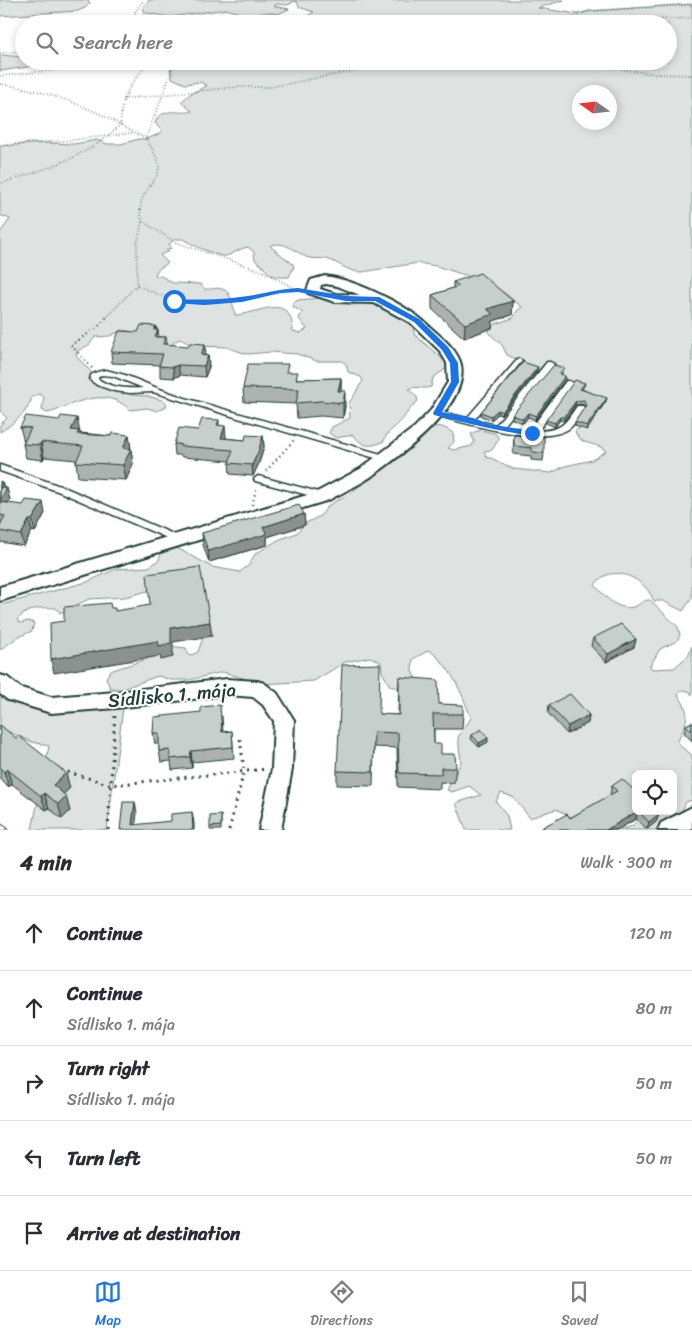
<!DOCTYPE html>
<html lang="en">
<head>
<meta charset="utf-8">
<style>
  :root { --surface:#fff; --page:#f2f2f3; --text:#2b2b33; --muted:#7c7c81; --line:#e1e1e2; --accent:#1a73e8 }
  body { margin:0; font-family:Sriracha,sans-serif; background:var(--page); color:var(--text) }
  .controls { position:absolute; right:15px; bottom:15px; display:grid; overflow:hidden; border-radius:8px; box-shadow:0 2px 8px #0003 }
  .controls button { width:45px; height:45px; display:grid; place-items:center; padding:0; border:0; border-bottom:1px solid var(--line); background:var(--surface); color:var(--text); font:25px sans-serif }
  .compass { position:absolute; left:572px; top:85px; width:45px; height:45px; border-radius:50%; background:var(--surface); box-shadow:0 2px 8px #0003; rotate:284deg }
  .stop { position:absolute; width:15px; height:15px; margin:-11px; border:4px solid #1a73e8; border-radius:50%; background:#fff }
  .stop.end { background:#1a73e8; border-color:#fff; box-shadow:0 1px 5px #0008 }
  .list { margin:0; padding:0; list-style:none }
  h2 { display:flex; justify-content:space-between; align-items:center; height:65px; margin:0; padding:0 20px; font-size:21px }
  h2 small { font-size:16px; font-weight:400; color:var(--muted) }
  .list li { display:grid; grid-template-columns:32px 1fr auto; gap:15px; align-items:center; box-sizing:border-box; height:75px; padding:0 20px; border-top:1px solid var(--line) }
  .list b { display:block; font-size:19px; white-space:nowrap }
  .list p { margin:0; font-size:16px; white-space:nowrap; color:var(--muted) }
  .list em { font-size:16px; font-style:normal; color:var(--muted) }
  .icon { flex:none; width:28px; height:28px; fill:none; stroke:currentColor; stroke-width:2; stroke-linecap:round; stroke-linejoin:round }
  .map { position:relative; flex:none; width:692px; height:830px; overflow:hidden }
  .search { position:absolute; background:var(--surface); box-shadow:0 2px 8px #0003; left:15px; right:15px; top:15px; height:55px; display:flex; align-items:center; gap:12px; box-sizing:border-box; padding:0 18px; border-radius:28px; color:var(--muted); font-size:19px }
  .sheet { height:440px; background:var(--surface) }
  nav { display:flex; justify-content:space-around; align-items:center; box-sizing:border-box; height:70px; border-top:1px solid var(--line); background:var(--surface); font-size:14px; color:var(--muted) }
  nav a { display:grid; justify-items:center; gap:2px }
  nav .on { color:var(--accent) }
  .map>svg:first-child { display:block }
  .green { fill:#dee3e2; stroke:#7e908b; fill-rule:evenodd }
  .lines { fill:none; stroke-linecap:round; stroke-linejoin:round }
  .service-casing { stroke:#1f3d34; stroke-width:3 }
  .minor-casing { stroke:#1f3d34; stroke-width:4 }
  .path-far2 { stroke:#1f3d34; stroke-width:2; stroke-dasharray:0.5 2.5; stroke-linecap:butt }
  .path-far1 { stroke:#1f3d34; stroke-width:2.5; stroke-dasharray:1 4; stroke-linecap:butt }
  .path { stroke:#1f3d34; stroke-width:3; stroke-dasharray:2 5; stroke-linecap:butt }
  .service { fill:#fff; fill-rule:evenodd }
  .minor { fill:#fff; fill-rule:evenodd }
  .wall { fill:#abb2af; stroke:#1f3d34 }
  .shaded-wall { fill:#8b918f; stroke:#1f3d34 }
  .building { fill:#c7cfcc; stroke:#1f3d34 }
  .route { fill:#1a73e8 }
  .labels { text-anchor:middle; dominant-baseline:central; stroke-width:4; stroke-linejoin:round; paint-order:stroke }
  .near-street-label { font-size:19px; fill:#1f3d34; stroke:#fff }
</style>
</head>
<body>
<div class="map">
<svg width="692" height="830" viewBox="0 0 692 830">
  <rect width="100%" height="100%" fill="#fff"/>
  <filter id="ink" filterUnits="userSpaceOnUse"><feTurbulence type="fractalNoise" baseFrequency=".02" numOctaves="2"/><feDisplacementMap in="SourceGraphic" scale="10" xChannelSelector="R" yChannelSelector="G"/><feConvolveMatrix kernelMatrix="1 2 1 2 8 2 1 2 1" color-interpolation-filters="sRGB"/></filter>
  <g filter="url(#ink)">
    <path class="green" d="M0 0H88L90 3 85 8 78 11 0 16Z
      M149 0H564L538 8 577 14 591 11 692 4V598L683 611 663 601H654C652 597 649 591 646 588 632 573 607 566 595 585 604 596 619 613 636 606 642 603 643 600 650 600L678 627 680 635 677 641 660 649 650 666 652 669 674 668 688 656 692 646V695L689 691 682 690 678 695C692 714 687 720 678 741L679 745 692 755V800L686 802 680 815 668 830H620L632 826 644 814 642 811H673V774H636V802L628 798 597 802 577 820 556 809 530 818 513 797 501 793 496 801 507 816 510 830H466L456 803 481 795 469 786 452 792 447 790 461 762 458 737 471 718C462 693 451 666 429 650L413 659 412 671 419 685 410 691 390 686 382 672 381 662 370 657 345 662 314 681 262 684 223 672 189 680H171L158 676 122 689 110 688 106 678 110 671 147 659 168 646 186 648 189 656 198 652 210 618 189 582H181L125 597 89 599 60 613 56 608C41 607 27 608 17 620L20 623 28 621 34 623 32 631 18 637 0 650V607L4 604 87 582 116 569 149 567 159 560 161 553 170 549 177 548 212 567 240 572 249 565 255 554 278 540 297 533 304 524 320 516 329 505 352 492 426 430C438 425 442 425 453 433L454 442 448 448 453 450 472 446 474 441 471 434C480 428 486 431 496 434L499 439 492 450 484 451 487 458H491L514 469 551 473 565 466 592 460 606 451C596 441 580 447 575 431L589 422 584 413 566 411 577 390 563 378 560 370 555 364 545 363 536 373H531L528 365 507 355 502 345 489 333V326L513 318 518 310 522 307 503 292 481 286 468 276 436 266 418 263 362 272C349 272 342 265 330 260 323 257 314 260 306 257 294 251 286 241 271 245V247L293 264 294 267 289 277C264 278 272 272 255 260L254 252 248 247C237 249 230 257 223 256 217 256 188 243 183 239H175L169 244 172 248 166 249 169 251 160 255 168 263 157 270 155 276H161L173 283 200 284 205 289C211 290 217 287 222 289 232 291 233 307 235 315 259 314 291 291 293 331L300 333 307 329 299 319 302 312 293 307V303L298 300 320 298 340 300 351 305 372 302 413 323 414 334 446 362 448 367 433 378 431 387C423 390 416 385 409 389L417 397 418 401C408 409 407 415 399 423 393 430 387 431 384 441 370 448 363 447 353 435L336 438 329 433 332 427 350 418 349 403C355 396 357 388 363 381L361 377 348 372 346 364 342 361H317L297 354 271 352 247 354 226 347 194 346 180 339 173 342 175 349H159L168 343 166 340 140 333 122 330 110 336 95 337 89 345 77 351 76 356 93 374 95 385 117 387 131 395 147 396 162 400 167 404 165 408 157 411 148 408 130 410C112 392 91 397 69 405 61 408 55 412 47 413L42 410 44 397 39 394 32 397C28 413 14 423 0 432V425L7 418 0 411V233L10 219 0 215V146L46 143 74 144 97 140 107 144H121L139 139H147L161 133V130L155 123 158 117C172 107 179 115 192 111L181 102 190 94 207 86 200 82 185 84 172 78 170 69 179 64 180 61H668V24H278L301 20 314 12 299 7 298 3 295 1 288 5 276 4 274 6 289 9 278 14 266 12 255 15 243 14 226 9 171 17 145 13 143 7ZM580 92H610V122H580Z
      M0 55 24 57V61H39L34 66 0 71Z
      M125 693 107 830H32L49 746 32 742 0 728V694L16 704 28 707 32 699Z"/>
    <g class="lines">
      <defs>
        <path id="service" d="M519 359 523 361 521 362 474 420 496 425 547 362H550L554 364 553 366 503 427 530 430 566 381H569L573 383 538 431C562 430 564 425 577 406H583L584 408C580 414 576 422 571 427 545 449 464 422 434 415L433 413 437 411 467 418 517 360Z
          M106 370 125 375 157 388 185 398 388 456 389 458 385 461 382 460 238 418 153 392 130 393 114 391 97 385 90 380 91 375 97 372ZM101 375 113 376 143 388C127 389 111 388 98 379V378Z
          M0 465 66 488 180 537 181 539 180 541H174L60 492 0 471Z
          M258 476 326 494 327 496 326 498 323 499 255 481 254 479Z
          M0 824 6 827 7 830H0Z"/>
        <path id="minor" d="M325 276C356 280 408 305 430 327 441 337 458 350 461 365 469 405 402 455 372 476 359 485 343 492 329 500L0 601V587L317 492 360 469 415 427 431 410 448 382 447 363 440 351 411 323 374 303 335 302 308 293 307 290 311 280ZM326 284 337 286 360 295 335 294 320 289 321 285Z
          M0 675 7 677 21 688 51 697 116 692 227 679 257 681 264 683 277 693 294 720 292 769 281 830H259L272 769 274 721 263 705 253 697 227 695 116 708 51 713 8 700 0 694Z
          M692 807V828L689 830H658L661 823Z"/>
      </defs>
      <use href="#service" class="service-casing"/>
      <use href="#minor" class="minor-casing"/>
      <path class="path-far2" d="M561 22 589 11 692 5
        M142 24 134 13 144 0
        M551 24 692 18
        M0 53 24 51
        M164 61 170 64 172 71 146 138C150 146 159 159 159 167 157 188 135 188 142 221L175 242 262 271 298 290
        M559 61 656 74 692 75
        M0 76 138 61
        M0 84C37 89 71 100 104 116 118 123 132 132 146 138
        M123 99 236 87H270L364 69 447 61
        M0 145 63 141 132 133
        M0 184C44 169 88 158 121 124 119 98 133 80 150 61
        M137 285C150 291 162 297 177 300 215 309 258 294 296 290
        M106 318 137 285V245L142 221"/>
      <path class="path-far1" d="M92 368 71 345 98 327 107 317
        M266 471 294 440
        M252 505 257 486"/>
      <path class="path" d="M61 770 111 785 267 769
        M108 830 115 714
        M229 830 244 771 240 738"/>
      <use href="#service" class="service"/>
      <use href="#minor" class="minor"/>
    </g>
    <path class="wall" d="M453 282 513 301 512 315 493 321 492 328 464 338 432 309V295L453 288Z
      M156 326 159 337H166L167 344 206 355V356H208L209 367 205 377 180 375 174 378 160 377V365L112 363 111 352Z
      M537 371 501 415 498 414 491 420 481 416V412Z
      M289 372 298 379 341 378V391L345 406 343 418 321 416 297 418 296 404 244 402 243 388Z
      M563 372 561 375 565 380 535 420 528 417 523 423 512 419V415Z
      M585 383 584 386 582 389 606 401 587 430 575 426V422L585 407 583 404 575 405 564 421 560 420 555 427 546 423V420Z
      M219 420V425L226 437 225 438 245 440 263 436 264 447 259 463 253 476 230 474 229 463 230 461 182 457 181 455H175L174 444 198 430Z
      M20 427 111 436 129 435 133 464 126 480 78 477 76 462V460L44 457 43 460 26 458 23 444 24 442Z
      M514 435 544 453 543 461 531 460V456L513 454Z
      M0 481 2 482 4 488 10 500 8 503 45 513 35 532 32 531 24 546 0 542Z
      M304 514 305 525 267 537V545L209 562 203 545 202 533Z
      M593 638 636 639 634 647 606 662 591 646Z
      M399 677 439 704 463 714 462 729H434V744L441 754 456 768 454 783 440 782V789L398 787 397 748 374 747 373 786 337 785V771L379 714 398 715Z
      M549 705 589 715 588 723 567 734 548 713Z
      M222 716 223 732 232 731 234 758 192 762V768L172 770 171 761 161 762 159 751V744H155L153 733Z
      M692 722V741L684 733 686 725Z
      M0 725 70 788 63 794 70 811 62 819 49 808 46 810 12 784 9 787 0 779Z
      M472 735 488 742 479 747 471 739Z
      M612 786 659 814 656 822 647 829 636 819 617 830H542L543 827 570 818 611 795 610 794Z
      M221 815V830H210V827Z"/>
    <path class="shaded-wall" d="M513 301 512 315 493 321 492 328 464 338 465 324 487 309Z
      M156 326 157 332 158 330 159 341 156 347 154 330Z
      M205 344 206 355 202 366 201 355Z
      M208 356 209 367 205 377 204 366Z
      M178 365 180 375 174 378 173 367Z
      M538 367 537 371 501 415 502 412Z
      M565 376V380L535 420 536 416Z
      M341 378V393L338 405V391Z
      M345 391V406L343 418V403Z
      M607 398 606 401 587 430V426Z
      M576 401 575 405 564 421V417Z
      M498 410V414L491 420V416Z
      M528 413V417L523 423V419Z
      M560 417V420L555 427V423Z
      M77 418 80 433 82 446 71 430Z
      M225 426 226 437 222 449 221 438Z
      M129 435 133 464 126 480 123 465V448Z
      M263 436 264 447 259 463 253 476 252 465Z
      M41 442 44 457 43 460 40 445Z
      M2 482 5 492 7 488 10 500 2 513 0 506V485Z
      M43 502 45 513 35 532 32 520Z
      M304 514 305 525 267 537V545L209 562 208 551 263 527Z
      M29 520 32 531 24 546 21 535Z
      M210 622 212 636 173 642V657L161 660 160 656 54 673 51 659 171 628Z
      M636 639 634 647 606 662 608 654Z
      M589 715 588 723 567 734 568 726Z
      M488 738V742L479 747V743Z
      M191 751 192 762V768L190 757Z
      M7 769 12 784 9 787 4 772Z
      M66 773 70 788 57 800 53 785Z
      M44 793 49 808 46 810 41 796Z
      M66 796 70 811 62 819 58 804Z
      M135 802 137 813 135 830 132 825Z
      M638 811 636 819 617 830H606Z
      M192 812 194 823V830H193Z
      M659 814 656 822 647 829 649 822Z"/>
    <path class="building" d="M480 273 513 301 487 309 493 314 465 324 432 295 459 286 453 282Z
      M141 325 156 326 154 330H158L155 337H166L163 344 188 346 190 343 205 344 201 355 208 356 204 366 178 365 173 367 159 366 163 354 111 352 119 331 138 332Z
      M523 362 538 367 502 412 498 410 491 416 481 412Z
      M248 364H288L286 372H298L296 379 341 378 338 391H345L343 403 321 401 296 403 299 389 243 388Z
      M554 365 564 368 559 374 565 376 536 416 528 413 523 419 512 415Z
      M575 380 585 383 580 389 607 398 587 426 575 422 586 405 584 400 576 401 564 417H560L555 423 546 420Z
      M26 416 59 420 61 416 77 418 71 430 79 431 77 434 111 436 112 433 129 435 123 448 131 449 123 465 76 462 83 446 41 442 40 445 23 444 31 428 20 427Z
      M202 419 219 420 217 425 225 426 221 438 245 440 246 435 263 436 258 452 252 465 229 463 233 450 180 446V444H174L179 428 198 430Z
      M514 435 544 437V453L532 452V448L514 446Z
      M0 487 7 488 0 500Z
      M26 500 43 502 32 520H29L21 535 0 531V525L5 516 0 515V502L23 505Z
      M299 505 304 514 263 527 267 534 208 551 202 533Z
      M200 567 210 622 171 628V643L159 646 158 641 51 659 50 623 64 621V607L110 603 111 608H115V611L150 605 147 574Z
      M621 624 636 639 608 654 593 638Z
      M380 664 379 714 399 715V677L438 680 439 704 463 705V714H433L434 744H441V754H455L456 768H441V774L399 773 398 733 374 732 373 772 337 771 342 665Z
      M570 694 589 715 568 726 549 705Z
      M220 705 222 732 232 731 233 747 191 751 190 757 170 759V750L159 751V733H153L154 717 201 712V707Z
      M692 722V731L686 725Z
      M0 725 16 738 19 736 66 773 53 785 66 796 58 804 44 793 41 796 7 769 4 772 0 768Z
      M481 729 488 738 479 743 472 735Z
      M622 779 636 792V811H638L606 830H545L543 827 567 814 570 818 617 791 612 786Z
      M123 802H135L132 825 171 821V814L192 812 193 830H120Z
      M638 811H656L659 814 649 822Z
      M221 815V826L210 827V816Z"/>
  </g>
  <path class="route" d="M298 288 346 296 379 297 419 319 448 347 458 363 459 382 442 412 473 418 488 424 532 431 536 433 532 436C499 431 467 423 434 415L433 413 451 382 450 363 442 350 414 322 375 301H346L298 292 280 293 242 302 204 305 174 303 171 301 174 299C197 300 218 300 240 297 260 295 278 289 298 288Z"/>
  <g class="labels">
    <g class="near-street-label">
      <text transform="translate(172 695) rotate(-5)">Sídlisko 1. mája</text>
    </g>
  </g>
</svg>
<div class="controls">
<button><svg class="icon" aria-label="locate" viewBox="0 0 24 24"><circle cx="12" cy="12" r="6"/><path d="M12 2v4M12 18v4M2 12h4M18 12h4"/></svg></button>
</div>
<svg class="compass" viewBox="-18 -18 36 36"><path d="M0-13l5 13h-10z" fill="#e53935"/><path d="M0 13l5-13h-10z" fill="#7c7c81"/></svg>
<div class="stop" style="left:174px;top:301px"></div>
<div class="stop end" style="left:532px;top:433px"></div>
<div class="search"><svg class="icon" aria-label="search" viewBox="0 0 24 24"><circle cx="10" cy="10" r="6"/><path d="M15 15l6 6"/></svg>Search here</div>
</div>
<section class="sheet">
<h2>4 min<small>Walk · 300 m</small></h2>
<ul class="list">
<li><svg class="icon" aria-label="ahead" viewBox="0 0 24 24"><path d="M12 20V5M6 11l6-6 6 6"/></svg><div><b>Continue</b></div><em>120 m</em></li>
<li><svg class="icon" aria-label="ahead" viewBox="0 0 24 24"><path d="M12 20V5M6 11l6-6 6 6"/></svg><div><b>Continue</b><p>Sídlisko 1. mája</p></div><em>80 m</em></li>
<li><svg class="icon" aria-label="right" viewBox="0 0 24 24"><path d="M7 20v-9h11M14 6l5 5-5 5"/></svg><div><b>Turn right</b><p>Sídlisko 1. mája</p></div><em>50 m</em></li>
<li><svg class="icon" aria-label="left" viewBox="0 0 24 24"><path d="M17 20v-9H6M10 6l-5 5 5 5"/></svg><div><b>Turn left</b></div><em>50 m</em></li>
<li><svg class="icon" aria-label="arrive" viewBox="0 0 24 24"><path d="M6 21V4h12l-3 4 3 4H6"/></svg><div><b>Arrive at destination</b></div></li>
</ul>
</section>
<nav>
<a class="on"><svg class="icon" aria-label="map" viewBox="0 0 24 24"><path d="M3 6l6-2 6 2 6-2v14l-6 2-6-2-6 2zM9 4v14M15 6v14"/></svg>Map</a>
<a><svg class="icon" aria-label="directions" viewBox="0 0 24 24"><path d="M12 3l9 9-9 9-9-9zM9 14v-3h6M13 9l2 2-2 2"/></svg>Directions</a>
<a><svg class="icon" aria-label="saved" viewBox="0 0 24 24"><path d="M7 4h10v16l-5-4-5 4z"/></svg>Saved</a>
</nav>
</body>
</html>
